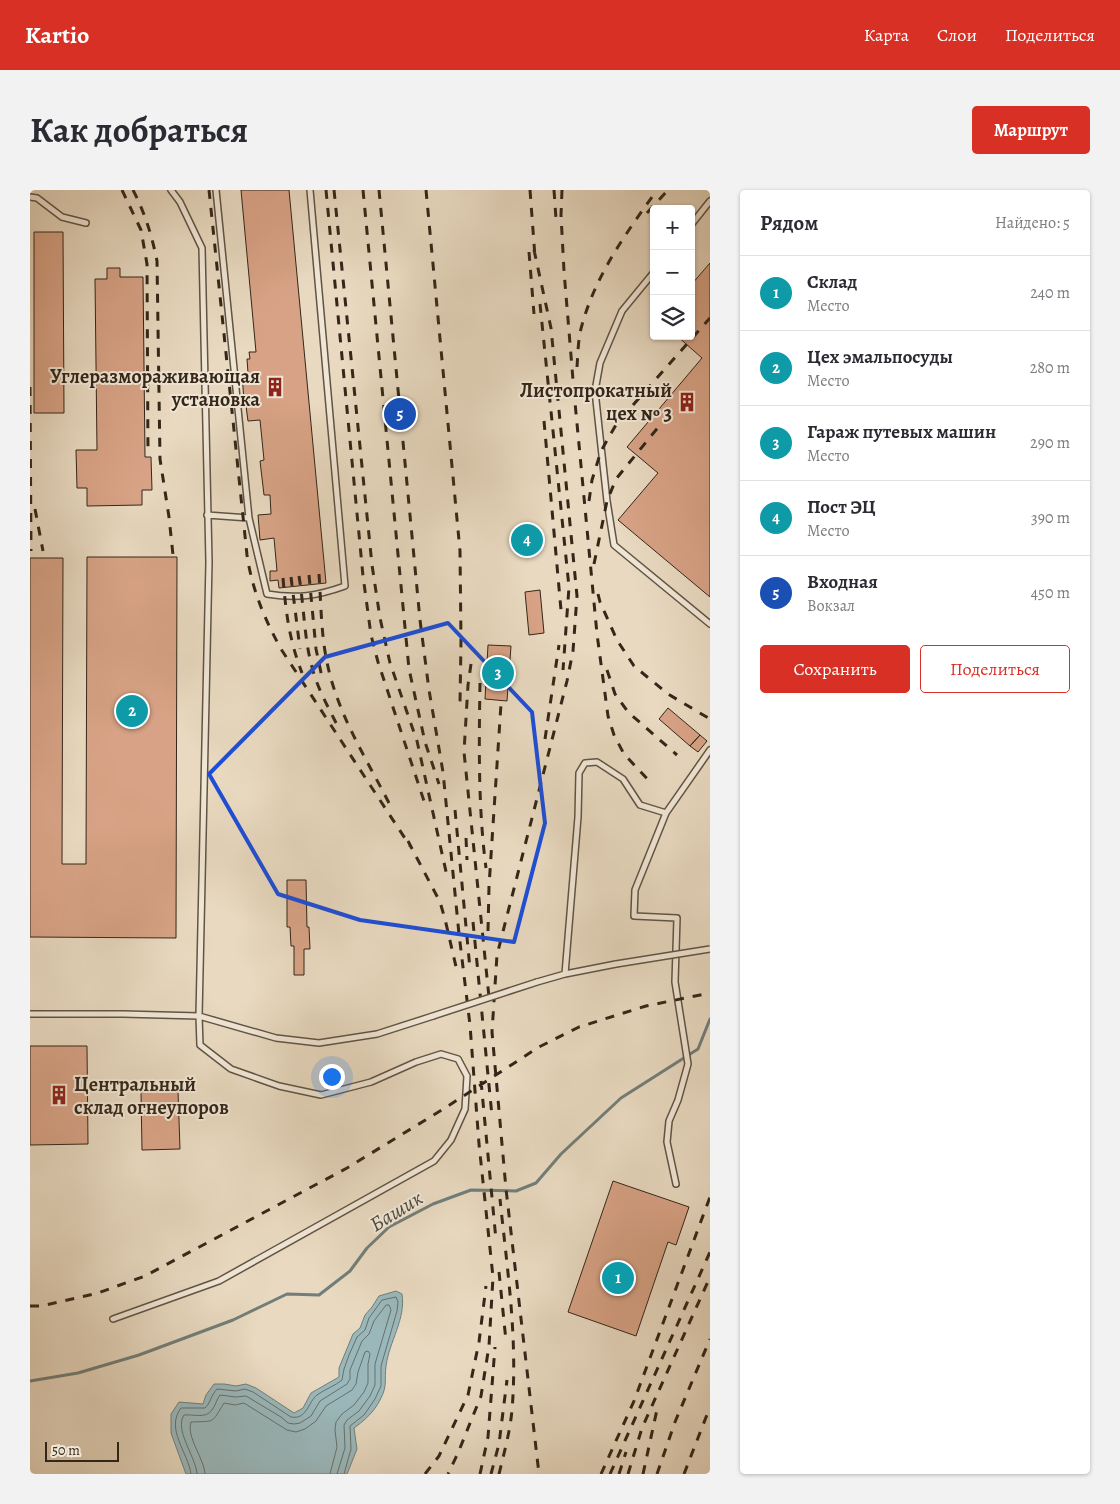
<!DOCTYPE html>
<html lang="ru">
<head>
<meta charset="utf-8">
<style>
  :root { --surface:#fff; --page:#f2f2f3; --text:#2b2b33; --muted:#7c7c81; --line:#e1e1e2; --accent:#d93025 }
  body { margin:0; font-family:Alegreya,serif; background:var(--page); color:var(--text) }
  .controls { position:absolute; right:15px; top:15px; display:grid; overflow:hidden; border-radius:5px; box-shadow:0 1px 4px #0004 }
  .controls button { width:45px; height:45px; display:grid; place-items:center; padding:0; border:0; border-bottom:1px solid var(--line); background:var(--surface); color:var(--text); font:25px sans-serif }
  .scale { position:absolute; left:15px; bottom:12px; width:74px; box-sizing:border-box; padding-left:5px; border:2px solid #342719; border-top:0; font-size:14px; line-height:18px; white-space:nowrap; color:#342719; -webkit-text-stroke:4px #f0e6d6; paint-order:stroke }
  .you { position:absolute; left:301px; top:886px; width:18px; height:18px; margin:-12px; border:4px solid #fff; border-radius:50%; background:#1a73e8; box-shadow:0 0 0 8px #1a73e833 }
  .badge { display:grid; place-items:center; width:32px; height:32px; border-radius:50%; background:var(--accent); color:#fff; font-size:16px; font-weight:700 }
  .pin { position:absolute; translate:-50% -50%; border:2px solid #fff; box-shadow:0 1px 5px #0006 }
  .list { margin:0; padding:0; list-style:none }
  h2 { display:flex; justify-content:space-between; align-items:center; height:65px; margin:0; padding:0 20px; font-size:21px }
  h2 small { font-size:16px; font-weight:400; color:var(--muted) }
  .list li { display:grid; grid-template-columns:32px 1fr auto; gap:15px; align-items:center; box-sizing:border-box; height:75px; padding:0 20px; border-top:1px solid var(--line) }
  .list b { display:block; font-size:19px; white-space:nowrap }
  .list p { margin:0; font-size:16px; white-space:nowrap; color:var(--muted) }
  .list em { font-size:16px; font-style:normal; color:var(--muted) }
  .actions { display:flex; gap:10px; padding:15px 20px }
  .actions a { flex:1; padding:11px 0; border:1px solid var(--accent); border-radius:5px; text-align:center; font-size:18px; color:var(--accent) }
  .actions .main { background:var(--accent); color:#fff }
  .icon { flex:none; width:28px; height:28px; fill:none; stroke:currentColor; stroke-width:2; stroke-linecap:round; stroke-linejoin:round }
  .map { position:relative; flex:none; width:680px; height:1284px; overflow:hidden; border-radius:5px }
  header { display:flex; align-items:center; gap:30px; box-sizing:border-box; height:70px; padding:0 25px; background:var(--accent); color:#fff }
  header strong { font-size:24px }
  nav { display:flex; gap:28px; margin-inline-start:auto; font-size:18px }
  .intro { display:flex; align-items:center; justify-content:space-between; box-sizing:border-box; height:120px; padding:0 30px }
  h1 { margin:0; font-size:35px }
  .button { padding:12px 22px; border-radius:5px; background:var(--accent); color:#fff; font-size:18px; font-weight:700 }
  main { display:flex; gap:30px; padding:0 30px }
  aside { flex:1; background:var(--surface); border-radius:5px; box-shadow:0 1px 4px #0004 }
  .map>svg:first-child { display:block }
  .water { fill:#9ab8bb; stroke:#717e7a }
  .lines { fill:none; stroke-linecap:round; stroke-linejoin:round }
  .shore { stroke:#67706a; stroke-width:1 }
  .stream { stroke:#717e7a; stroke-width:3 }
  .building { fill:#d7a285; stroke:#342719 }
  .lane-casing { stroke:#615443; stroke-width:8 }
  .lane { stroke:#f0e6d6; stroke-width:5 }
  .rail { stroke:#342719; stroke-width:3; stroke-dasharray:9 9; stroke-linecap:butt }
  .lane-bridge-casing { stroke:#615443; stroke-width:8; stroke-linecap:butt }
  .lane-bridge { stroke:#f0e6d6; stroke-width:5 }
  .marked { fill:none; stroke:#1d4ed8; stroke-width:4; stroke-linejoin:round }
  .labels { text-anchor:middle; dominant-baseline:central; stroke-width:4; stroke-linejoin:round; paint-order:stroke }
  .poi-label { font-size:20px; font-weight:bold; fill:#342719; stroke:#f0e6d6; text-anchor:end }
  .water-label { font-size:21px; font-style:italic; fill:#4e4b42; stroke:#f0e6d6 }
</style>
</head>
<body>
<header>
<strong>Kartio</strong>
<nav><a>Карта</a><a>Слои</a><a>Поделиться</a></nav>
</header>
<div class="intro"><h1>Как добраться</h1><a class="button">Маршрут</a></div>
<main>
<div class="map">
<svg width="680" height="1284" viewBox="0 0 680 1284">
  <rect width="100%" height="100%" fill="#e8d9c0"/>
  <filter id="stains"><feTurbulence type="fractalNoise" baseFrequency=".004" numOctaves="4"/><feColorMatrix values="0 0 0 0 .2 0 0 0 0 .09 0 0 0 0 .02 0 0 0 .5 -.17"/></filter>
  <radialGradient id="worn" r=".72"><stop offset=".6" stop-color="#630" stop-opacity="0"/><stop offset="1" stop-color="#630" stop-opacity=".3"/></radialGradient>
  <path class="water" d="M366 1101 372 1104C376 1129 359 1152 356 1176 354 1191 358 1195 350 1210 344 1222 335 1230 324 1238L327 1259 317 1284H156L141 1243V1224L149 1212 173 1214 176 1205 184 1194H194L206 1196 216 1194 226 1198 264 1223 273 1218 281 1203 309 1187V1178L323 1144 330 1138 335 1125 342 1117 349 1106Z"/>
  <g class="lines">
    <path class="shore" d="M161 1284C158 1262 135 1239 151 1218H175C180 1214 181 1205 187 1199L206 1201 215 1199 223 1202 261 1227C277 1230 278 1212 287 1205 295 1199 305 1196 312 1190L314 1179 319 1165 327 1147 335 1140 339 1128 352 1110 366 1107 368 1112 367 1121 351 1176V1196L345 1209 334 1225 320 1236 321 1259 314 1284
      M167 1284C166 1267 144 1240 154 1225 163 1224 176 1229 182 1220 186 1215 186 1210 190 1205L206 1207 216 1206 251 1227 258 1233 264 1234 270 1233 281 1226 290 1211 317 1194 320 1189V1180L332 1151 339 1144 344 1131 356 1115H359L361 1120 345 1174V1195L340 1206 329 1221 317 1230 314 1235 315 1258 307 1284
      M175 1284C174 1268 156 1247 161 1232 186 1231 181 1234 194 1213L205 1215 214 1213 257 1240 266 1242 275 1239 286 1231 296 1216 322 1200 326 1194 328 1182 335 1162 338 1161 340 1164 338 1174V1193L334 1202 324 1215 312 1224 306 1232 305 1240 307 1257 300 1284"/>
    <path class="stream" d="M0 1191 48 1183 109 1165 203 1130 257 1104 289 1105 320 1081 337 1058 359 1037 403 1014 441 1000 486 1001 506 993 531 964 591 908 668 859 680 829"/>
  </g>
  <path class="building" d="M211 0H259L296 393 249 398 248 390 240 391V381H247L244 348 230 350 228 325 241 324 240 305H234L230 271 234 270 230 230 218 231 216 216 229 214V210L214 211 212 184 218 183 217 169H220L219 162H226Z
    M4 42H33L34 223H4Z
    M680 73V407L588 330 628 283 597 257 672 168 647 146H661V95Z
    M77 78H90V87H113L115 267H121L122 300H112V315L57 316V298H47L46 260H67L65 89H77Z
    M505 340 507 359 489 361 487 341Z
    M57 367H147L146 748 0 747V368H33L32 674H56Z
    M510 400 514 443 499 445 495 402Z
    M458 455 481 456 477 511 455 509Z
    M638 518 670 545 660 556 629 529Z
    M670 545 677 551 668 562 660 556Z
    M257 690H276L277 737H279L280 759H274V785H264V756H261L260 737H257Z
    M0 856H57L58 954 0 955Z
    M148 901 150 959 112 960 111 902Z
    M583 991 659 1017 646 1055 638 1052 606 1146 538 1122Z"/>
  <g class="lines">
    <defs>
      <path id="lane" d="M186 0 219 328
        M0 7 7 8 32 27 56 33
        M661 35 680 11
        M624 82 592 121 570 173 565 201 577 311 584 355 680 434
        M177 325 219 328 237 404C267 409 287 406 315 396L280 0
        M636 623 605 700 604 726 647 728 645 792 658 874 648 910 639 931 637 952 646 994
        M535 784 548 627 549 583 555 573 567 572 593 589 610 615 636 623 680 560
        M507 792 535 784 586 774
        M0 824H93L169 826 246 848 289 853 347 844 403 826
        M83 1129 189 1091 404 971 421 950 435 919 437 886 428 869 411 864 386 872 341 892 291 905 249 896 201 879 170 855 169 826 179 372 172 58 150 12 141 0"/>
    </defs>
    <use href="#lane" class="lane-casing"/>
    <use href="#lane" class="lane"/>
    <path class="rail" d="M92 0 111 40 117 74 118 265
      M103 0C115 23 122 46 127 71L130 269 139 327 143 365
      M179 0 217 365C222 399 234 428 251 459L380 656
      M296 0 333 386 341 445 348 472 395 614
      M304 0 342 375 350 428 360 473 387 551 417 686
      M333 0 379 479 395 552 409 594
      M349 0 390 430 399 500 413 582 429 744 440 835 449 954 463 1087 459 1156 451 1206 428 1263 418 1284
      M396 0 430 361 431 451 430 513
      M500 0 505 67
      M524 0 526 29
      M532 0 531 25 534 81 544 202 567 444 578 526 584 545 594 564 622 594
      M617 23 638 0
      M504 60 521 138 547 406 543 461 537 491 467 765 462 842 476 999 509 1284
      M499 62 504 124
      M510 114 539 397 533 480
      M547 177C548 163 548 148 552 135 566 84 597 42 627 0
      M0 197 1 361
      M514 231 531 420
      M559 311 562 290 571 261 587 233 680 128
      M5 319 13 361
      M564 374 577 311 586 289 630 235
      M289 384C291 413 291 444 297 472 307 523 336 568 359 613
      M279 385 286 459 293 492
      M269 386C274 416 274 448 282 477 287 498 299 518 308 537
      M261 387 270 459
      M253 388C256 423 259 449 272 483
      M568 404 570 412 587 450 604 476 638 504 680 529
      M441 474 438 495 434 562 459 807
      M577 480 585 504 598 522 647 565
      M450 493C449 554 448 617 456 678
      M515 549 529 455
      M425 620 440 779
      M436 648 437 670
      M378 651 410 712 415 729 427 781
      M443 732 462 926
      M458 741 459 696 471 514
      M451 891 466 1050
      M469 1082 476 1151
      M0 1116H11L68 1103 115 1086 317 978 415 918 509 857 549 837 616 816 680 803
      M395 1284 409 1266 438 1205 449 1152 456 1096
      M450 1284 458 1247 465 1157
      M461 1284 469 1254 477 1190
      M469 1284C474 1263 480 1242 482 1220 488 1149 477 1078 470 1009
      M571 1284 604 1211 680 1007
      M580 1284 680 1062
      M589 1284 596 1262
      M598 1284 612 1238 680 1087
      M613 1284 628 1215
      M627 1284 645 1232 680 1149
      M654 1284 680 1217"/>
    <defs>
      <path id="lane-bridge" d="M586 774 680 759
        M403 826 507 792"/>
    </defs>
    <use href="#lane-bridge" class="lane-bridge-casing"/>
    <use href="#lane-bridge" class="lane-bridge"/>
  </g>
  <path class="marked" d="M418 433 502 522 515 633 484 752 330 730 248 704 179 584 295 467Z"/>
  <defs>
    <symbol id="building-bare" viewBox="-9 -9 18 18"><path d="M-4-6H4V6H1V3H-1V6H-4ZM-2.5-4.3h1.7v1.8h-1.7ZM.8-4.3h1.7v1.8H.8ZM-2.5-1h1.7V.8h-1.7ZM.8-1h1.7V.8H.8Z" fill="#8f2418" stroke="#f0e6d6" stroke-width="2.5" paint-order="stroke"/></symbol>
  </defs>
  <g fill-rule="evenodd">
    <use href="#building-bare" x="231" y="183" width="28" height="28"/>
    <use href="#building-bare" x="643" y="198" width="28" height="28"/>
    <use href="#building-bare" x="15" y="891" width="28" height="28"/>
  </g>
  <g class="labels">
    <g class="poi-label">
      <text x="230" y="186">Углеразмораживающая<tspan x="230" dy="23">установка</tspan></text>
      <text x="642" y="200">Листопрокатный<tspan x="642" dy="23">цех № 3</tspan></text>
      <text x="44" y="894" text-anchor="start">Центральный<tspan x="44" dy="23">склад огнеупоров</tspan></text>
    </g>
    <g class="water-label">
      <text transform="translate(366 1021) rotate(-32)">Башик</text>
    </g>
  </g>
  <rect width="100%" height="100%" filter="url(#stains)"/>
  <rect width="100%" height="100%" fill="url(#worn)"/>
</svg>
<div class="controls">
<button>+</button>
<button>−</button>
<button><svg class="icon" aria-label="layers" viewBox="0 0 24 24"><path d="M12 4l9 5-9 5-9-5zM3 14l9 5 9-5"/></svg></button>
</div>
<div class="scale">50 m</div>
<div class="you"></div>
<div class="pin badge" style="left:588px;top:1088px;background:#0f9aa8">1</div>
<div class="pin badge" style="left:102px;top:521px;background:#0f9aa8">2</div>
<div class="pin badge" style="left:468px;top:483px;background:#0f9aa8">3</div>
<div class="pin badge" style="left:497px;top:350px;background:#0f9aa8">4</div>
<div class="pin badge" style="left:370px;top:224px;background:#1a4fb4">5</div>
</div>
<aside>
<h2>Рядом<small>Найдено: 5</small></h2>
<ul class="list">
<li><span class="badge" style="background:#0f9aa8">1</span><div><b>Склад</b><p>Место</p></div><em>240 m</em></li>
<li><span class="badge" style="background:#0f9aa8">2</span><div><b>Цех эмальпосуды</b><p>Место</p></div><em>280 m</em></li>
<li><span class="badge" style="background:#0f9aa8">3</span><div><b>Гараж путевых машин</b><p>Место</p></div><em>290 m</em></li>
<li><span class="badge" style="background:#0f9aa8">4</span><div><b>Поcт ЭЦ</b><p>Место</p></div><em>390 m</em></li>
<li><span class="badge" style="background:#1a4fb4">5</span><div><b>Входная</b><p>Вокзал</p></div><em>450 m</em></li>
</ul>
<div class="actions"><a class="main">Сохранить</a><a>Поделиться</a></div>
</aside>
</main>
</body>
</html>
